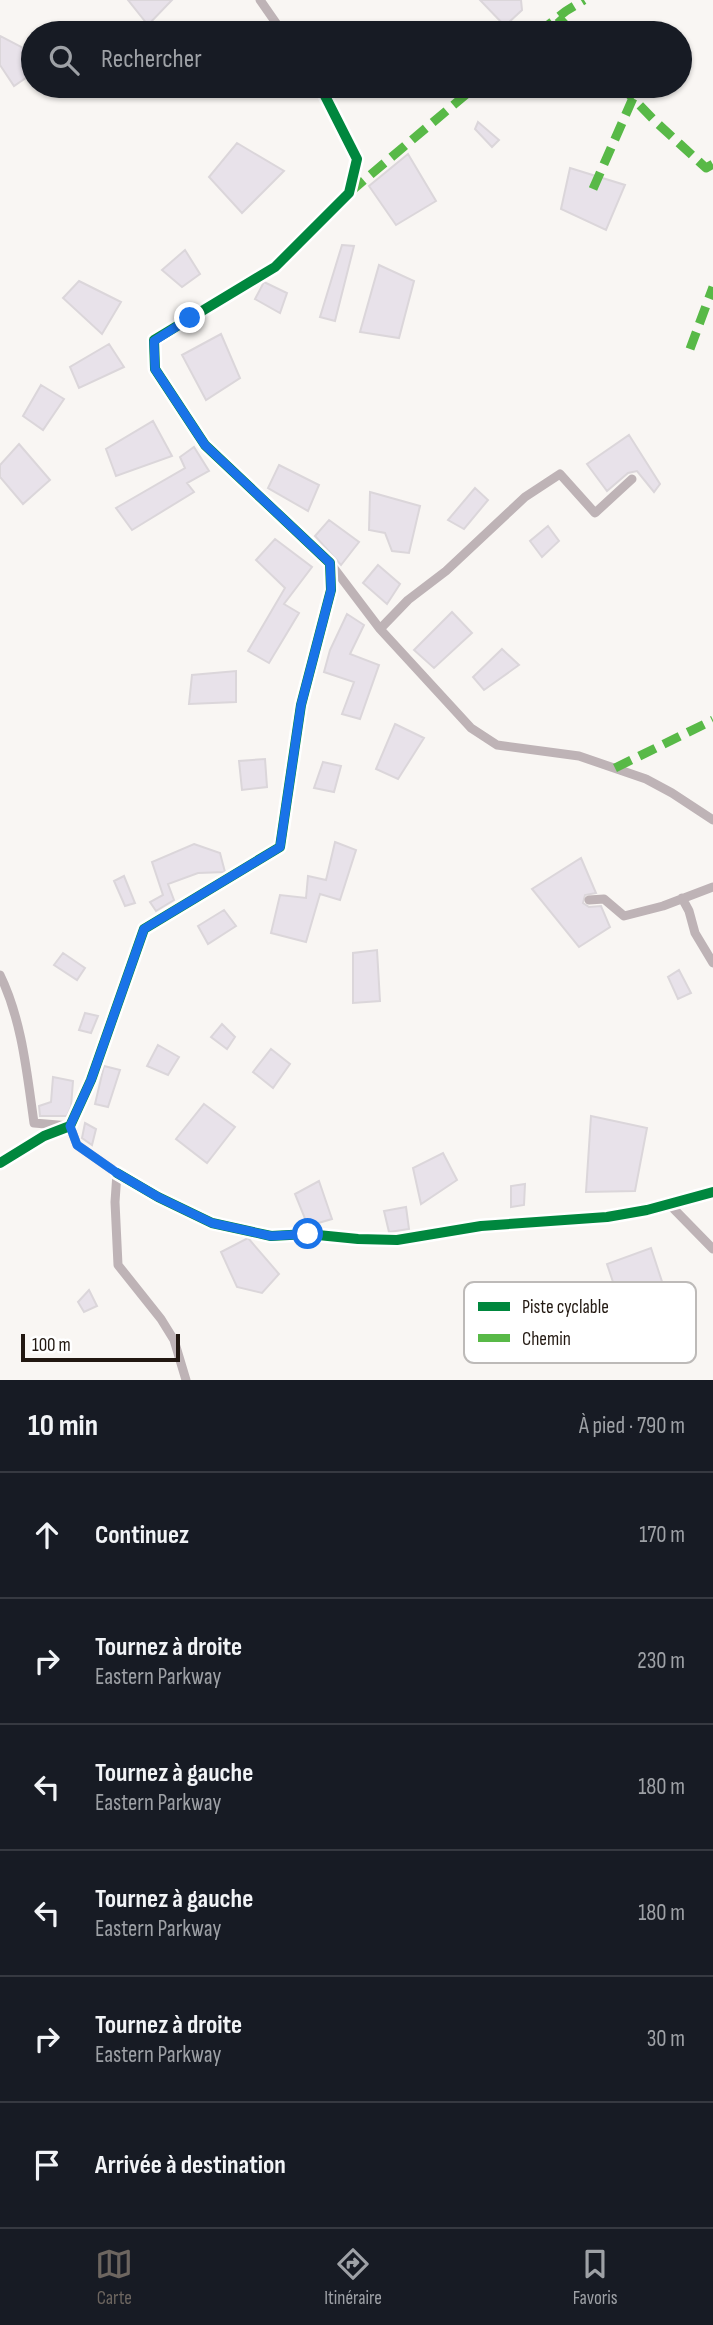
<!DOCTYPE html>
<html lang="fr">
<head>
<meta charset="utf-8">
<style>
  :root { --surface:#171b24; --page:#242831; --text:#f1f3f6; --muted:#9ea1a6; --line:#363941; --accent:#6d6660 }
  body { margin:0; font-family:"Sofia Sans Condensed",sans-serif; background:var(--page); color:var(--text) }
  .scale { position:absolute; left:21px; bottom:18px; width:159px; box-sizing:border-box; padding-left:7px; border:4px solid #221811; border-top:0; font-size:19px; line-height:24px; white-space:nowrap; color:#221811; -webkit-text-stroke:5px #fff; paint-order:stroke }
  .stop { position:absolute; width:21px; height:21px; margin:-16px; border:5px solid #1a73e8; border-radius:50%; background:#fff }
  .stop.end { background:#1a73e8; border-color:#fff; box-shadow:0 2px 7px #0008 }
  .list { margin:0; padding:0; list-style:none }
  h2 { display:flex; justify-content:space-between; align-items:center; height:91px; margin:0; padding:0 28px; font-size:30px }
  h2 small { font-size:23px; font-weight:400; color:var(--muted) }
  .list li { display:grid; grid-template-columns:46px 1fr auto; gap:21px; align-items:center; box-sizing:border-box; height:126px; padding:0 28px; border-top:2px solid var(--line) }
  .list b { display:block; font-size:26px; white-space:nowrap }
  .list p { margin:0; font-size:23px; white-space:nowrap; color:var(--muted) }
  .list em { font-size:23px; font-style:normal; color:var(--muted) }
  .icon { flex:none; width:38px; height:38px; fill:none; stroke:currentColor; stroke-width:2; stroke-linecap:round; stroke-linejoin:round }
  .map { position:relative; flex:none; width:713px; height:1380px; overflow:hidden }
  .search { position:absolute; background:var(--surface); box-shadow:0 2px 5px #0004; left:21px; right:21px; top:21px; height:77px; display:flex; align-items:center; gap:18px; box-sizing:border-box; padding:0 24px; border-radius:38px; color:var(--muted); font-size:26px }
  .sheet { height:847px; background:var(--surface) }
  nav { display:flex; justify-content:space-around; align-items:center; box-sizing:border-box; height:98px; border-top:2px solid var(--line); background:var(--surface); font-size:19px; color:var(--muted) }
  nav a { display:grid; justify-items:center; gap:4px }
  nav .on { color:var(--accent) }
  .map>svg:first-child { display:block }
  .building { fill:#e8e2ea; stroke:#dbd6da; stroke-width:2 }
  .lines { fill:none; stroke-linecap:round; stroke-linejoin:round }
  .minor { stroke:#beb3b6; stroke-width:9 }
  .quiet { stroke:#58b947; stroke-width:9; stroke-dasharray:18 9; stroke-linecap:butt }
  .cycleway-casing { stroke:#fff; stroke-width:15 }
  .cycleway { stroke:#00873e; stroke-width:10 }
  .route { stroke:#1a73e8; stroke-width:9 }
  .key { fill:#fff; stroke:#bdbab8; stroke-width:2 }
  .key-label { font-size:19px; fill:#221811 }
</style>
</head>
<body>
<div class="map">
<svg width="713" height="1380" viewBox="0 0 713 1380">
  <rect width="100%" height="100%" fill="#f9f6f3"/>
  <path class="building" d="M128 0H172L148 25Z
    M480 0H521L522 10 505 26Z
    M0 36 33 53V73L14 86 0 65Z
    M478 122 499 140 492 147 475 129Z
    M237 143 284 171 242 213 209 177Z
    M408 154 436 201 396 225 369 186Z
    M570 168 625 185 606 230 561 209Z
    M342 245 354 246 335 321 320 317Z
    M185 250 200 274 182 287 162 270Z
    M379 265 414 281 399 338 360 332Z
    M79 281 121 302 102 334 63 298Z
    M264 282 287 293 280 313 255 299Z
    M221 334 240 378 206 400 182 355Z
    M109 344 124 367 79 388 70 367Z
    M41 385 64 399 43 430 23 416Z
    M153 421 172 456 116 476 106 449Z
    M629 435 660 484 654 492 637 471 628 473 607 491 587 464Z
    M19 444 50 480 23 504 0 477V465Z
    M194 447 209 471 187 483 194 492 132 530 116 508 185 468 180 457Z
    M279 465 319 485 308 511 268 488Z
    M475 488 488 500 464 529 448 520Z
    M370 492 420 506 409 553 392 551 385 533 369 530Z
    M329 520 359 542 341 565 315 536Z
    M548 526 559 541 542 557 530 541Z
    M275 539 312 567 284 604 299 613 269 663 248 651 285 588 256 560Z
    M378 565 400 584 387 604 363 583Z
    M452 612 472 633 434 668 414 650Z
    M347 614 364 625 350 654 379 665 360 719 342 714 354 682 324 672 330 650Z
    M502 649 519 665 484 690 473 677Z
    M236 671V702L189 704 192 675Z
    M395 724 424 738 398 779 376 769Z
    M265 759 267 787 242 790 239 761Z
    M323 762 341 766 334 792 314 788Z
    M335 842 356 850 340 900 320 894 306 942 271 933 280 895 306 898 308 876 326 880Z
    M194 844 220 853 225 872 198 873 168 884 174 900 156 911 150 902 163 895 152 862Z
    M581 858 596 893 585 895 583 903 589 907 601 906 610 927 579 947 532 889Z
    M124 876 135 903 125 906 114 881Z
    M224 910 236 926 208 944 198 926Z
    M377 950 380 1001 353 1003V953Z
    M63 953 85 968 77 980 54 965Z
    M679 970 691 993 678 999 668 977Z
    M85 1013 98 1016 91 1033 79 1030Z
    M222 1024 235 1037 227 1049 211 1037Z
    M158 1045 179 1057 168 1075 147 1066Z
    M271 1049 290 1064 273 1088 253 1072Z
    M104 1066 120 1070 108 1107 95 1104Z
    M53 1077 73 1081 71 1107 67 1116H40L39 1106 51 1102Z
    M204 1104 235 1127 207 1163 176 1139Z
    M591 1116 647 1128 635 1191 586 1192Z
    M85 1123 96 1129 92 1145 82 1138Z
    M443 1153 457 1180 421 1204 413 1168Z
    M319 1181 332 1219 308 1226 295 1194Z
    M525 1184 524 1205 511 1207V1186Z
    M406 1207 409 1229 389 1232 384 1211Z
    M248 1238 279 1274 262 1293 237 1287 221 1252Z
    M651 1248 670 1306 625 1318 607 1264Z
    M89 1290 97 1306 84 1312 78 1302Z"/>
  <g class="lines">
    <path class="minor" d="M260 0 283 33
      M330 563 380 629 471 728 497 745 579 756 646 779 672 793 713 820
      M380 629 408 600 446 571 525 497 560 474 595 513 632 479
      M682 898 689 911 695 933 713 963
      M589 900 604 899 624 916 663 906 713 887
      M0 975C22 1020 27 1074 34 1123L70 1126 77 1145 117 1173 115 1202 118 1265 161 1319 174 1340 186 1380
      M0 1163 44 1136 70 1126 91 1080 144 929 280 847 301 705 331 590 330 563 205 445 155 369 154 340 275 267 349 193 357 159 320 86
      M117 1173 158 1197 212 1223 271 1236 308 1234 358 1239 397 1240 481 1226 607 1217 647 1210 713 1192
      M668 1203 713 1249"/>
    <path class="quiet" d="M558 17 573 33
      M538 33 566 11 584 0
      M621 86 656 122 706 168 713 164
      M593 189 633 98
      M350 192 476 86
      M690 349 713 287
      M615 768 713 720"/>
    <defs>
      <path id="cycleway" d="M0 1163 44 1136 70 1126 91 1080 144 929 280 847 301 705 331 590 330 563 205 445 155 369 154 340 275 267 349 193 357 159 320 86
        M117 1173 158 1197 212 1223 271 1236 308 1234 358 1239 397 1240 481 1226 607 1217 647 1210 713 1192"/>
    </defs>
    <use href="#cycleway" class="cycleway-casing"/>
    <use href="#cycleway" class="cycleway"/>
  </g>
  <g class="lines">
    <path class="route" d="M190 318 154 341 155 369 205 445 330 563 331 590 301 705 280 847 144 929 91 1080 70 1126 77 1145 117 1173 158 1197 212 1223 271 1236 308 1234"/>
  </g>
  <rect x="464" y="1282" width="232" height="81" rx="10" class="key"/>
  <rect x="478" y="1302" width="32" height="9" fill="#00873e"/>
  <rect x="478" y="1334" width="32" height="8" fill="#58b947"/>
  <g class="key-label">
    <text x="522" y="1313">Piste cyclable</text>
    <text x="522" y="1345">Chemin</text>
  </g>
</svg>
<div class="scale">100 m</div>
<div class="stop" style="left:308px;top:1234px"></div>
<div class="stop end" style="left:190px;top:318px"></div>
<div class="search"><svg class="icon" aria-label="search" viewBox="0 0 24 24"><circle cx="10" cy="10" r="6"/><path d="M15 15l6 6"/></svg>Rechercher</div>
</div>
<section class="sheet">
<h2>10 min<small>À pied · 790 m</small></h2>
<ul class="list">
<li><svg class="icon" aria-label="ahead" viewBox="0 0 24 24"><path d="M12 20V5M6 11l6-6 6 6"/></svg><div><b>Continuez</b></div><em>170 m</em></li>
<li><svg class="icon" aria-label="right" viewBox="0 0 24 24"><path d="M7 20v-9h11M14 6l5 5-5 5"/></svg><div><b>Tournez à droite</b><p>Eastern Parkway</p></div><em>230 m</em></li>
<li><svg class="icon" aria-label="left" viewBox="0 0 24 24"><path d="M17 20v-9H6M10 6l-5 5 5 5"/></svg><div><b>Tournez à gauche</b><p>Eastern Parkway</p></div><em>180 m</em></li>
<li><svg class="icon" aria-label="left" viewBox="0 0 24 24"><path d="M17 20v-9H6M10 6l-5 5 5 5"/></svg><div><b>Tournez à gauche</b><p>Eastern Parkway</p></div><em>180 m</em></li>
<li><svg class="icon" aria-label="right" viewBox="0 0 24 24"><path d="M7 20v-9h11M14 6l5 5-5 5"/></svg><div><b>Tournez à droite</b><p>Eastern Parkway</p></div><em>30 m</em></li>
<li><svg class="icon" aria-label="arrive" viewBox="0 0 24 24"><path d="M6 21V4h12l-3 4 3 4H6"/></svg><div><b>Arrivée à destination</b></div></li>
</ul>
</section>
<nav>
<a class="on"><svg class="icon" aria-label="map" viewBox="0 0 24 24"><path d="M3 6l6-2 6 2 6-2v14l-6 2-6-2-6 2zM9 4v14M15 6v14"/></svg>Carte</a>
<a><svg class="icon" aria-label="directions" viewBox="0 0 24 24"><path d="M12 3l9 9-9 9-9-9zM9 14v-3h6M13 9l2 2-2 2"/></svg>Itinéraire</a>
<a><svg class="icon" aria-label="saved" viewBox="0 0 24 24"><path d="M7 4h10v16l-5-4-5 4z"/></svg>Favoris</a>
</nav>
</body>
</html>
